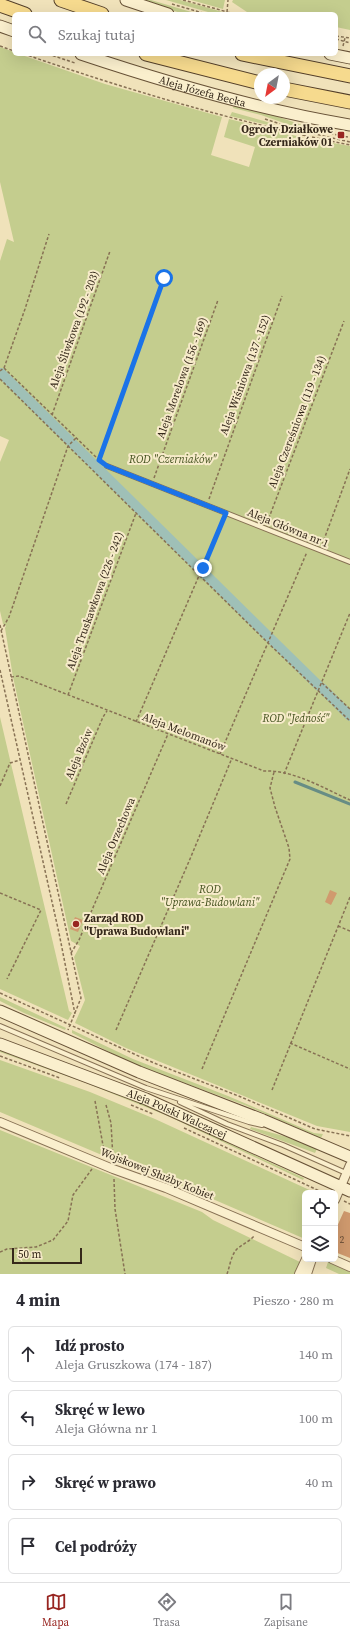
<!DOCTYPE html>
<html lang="pl">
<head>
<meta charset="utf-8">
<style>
  :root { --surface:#fff; --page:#f7f7f7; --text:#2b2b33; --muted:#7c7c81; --line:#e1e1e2; --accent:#982521 }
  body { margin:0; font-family:"Source Serif 4",serif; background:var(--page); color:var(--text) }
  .controls { position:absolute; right:12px; bottom:12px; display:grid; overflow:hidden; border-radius:6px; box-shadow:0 4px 16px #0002 }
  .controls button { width:36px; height:36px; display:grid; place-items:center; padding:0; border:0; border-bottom:1px solid var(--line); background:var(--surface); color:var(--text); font:20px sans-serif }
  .compass { position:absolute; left:254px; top:68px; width:36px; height:36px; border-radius:50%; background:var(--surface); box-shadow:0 4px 16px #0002; rotate:212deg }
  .scale { position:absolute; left:12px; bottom:10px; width:70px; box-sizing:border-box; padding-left:4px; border:2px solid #35281a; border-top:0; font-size:11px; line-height:14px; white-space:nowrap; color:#35281a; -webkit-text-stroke:3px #f7ebca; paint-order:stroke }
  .stop { position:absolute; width:12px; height:12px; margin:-9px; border:3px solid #1a73e8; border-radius:50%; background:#fff }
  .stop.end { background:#1a73e8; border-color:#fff; box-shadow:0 1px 4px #0008 }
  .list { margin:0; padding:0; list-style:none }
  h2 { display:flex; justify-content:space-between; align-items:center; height:52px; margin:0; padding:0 16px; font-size:17px }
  h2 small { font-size:13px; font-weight:400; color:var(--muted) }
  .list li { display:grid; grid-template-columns:26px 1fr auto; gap:12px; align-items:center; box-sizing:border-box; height:56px; margin:0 8px 8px; padding:0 8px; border:1px solid var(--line); border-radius:6px }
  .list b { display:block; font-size:15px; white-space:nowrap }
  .list p { margin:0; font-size:13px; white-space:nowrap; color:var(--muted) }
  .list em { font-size:13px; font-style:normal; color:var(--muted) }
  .icon { flex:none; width:22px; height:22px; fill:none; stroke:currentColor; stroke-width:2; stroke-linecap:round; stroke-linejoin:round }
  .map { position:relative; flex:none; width:350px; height:1274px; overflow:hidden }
  .search { position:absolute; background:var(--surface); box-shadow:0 4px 16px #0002; left:12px; right:12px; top:12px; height:44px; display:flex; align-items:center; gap:10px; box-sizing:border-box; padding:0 14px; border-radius:6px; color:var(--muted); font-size:15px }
  .sheet { height:308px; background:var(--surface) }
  nav { display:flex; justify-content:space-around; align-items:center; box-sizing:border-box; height:56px; border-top:1px solid var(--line); background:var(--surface); font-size:11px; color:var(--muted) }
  nav a { display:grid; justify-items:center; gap:2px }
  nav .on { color:var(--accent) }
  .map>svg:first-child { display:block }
  .green { fill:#c4cd8e }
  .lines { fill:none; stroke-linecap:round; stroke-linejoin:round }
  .stream { stroke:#678d85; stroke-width:3 }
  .canal { stroke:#9fc0b7; stroke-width:10 }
  .building { fill:#d09a6e }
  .lane-casing { stroke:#877154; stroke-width:6 }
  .street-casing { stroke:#877154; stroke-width:10 }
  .secondary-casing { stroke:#685237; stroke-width:13 }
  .primary-casing { stroke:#543f29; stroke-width:15 }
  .path { stroke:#877154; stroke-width:1.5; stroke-dasharray:3 2; stroke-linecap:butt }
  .lane { stroke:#faefcd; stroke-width:4 }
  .street { stroke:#faefcd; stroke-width:8 }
  .secondary { stroke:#faefcd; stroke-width:11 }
  .primary { stroke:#f6da8e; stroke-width:13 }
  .route { stroke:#1a73e8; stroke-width:5 }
  .poi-dot { fill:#982521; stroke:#f7ebca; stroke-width:1.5 }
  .labels { text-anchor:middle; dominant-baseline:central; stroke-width:4; stroke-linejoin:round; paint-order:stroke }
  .number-label { font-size:9px; fill:#5c442f }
  .street-label { font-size:11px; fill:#35281a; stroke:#f7ebca }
  .poi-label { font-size:11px; font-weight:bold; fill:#35281a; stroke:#f7ebca; text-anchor:end }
  .park-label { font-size:11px; font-style:italic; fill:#44521f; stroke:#f7ebca }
</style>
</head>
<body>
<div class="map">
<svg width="350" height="1274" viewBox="0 0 350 1274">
  <rect width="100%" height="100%" fill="#f0e2ba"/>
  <path class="green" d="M139 0H151L198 14H184Z
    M166 0H180L230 14H215Z
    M191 0H225L223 9Z
    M233 0H350V30L336 27V14H259L247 12 232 2Z
    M0 47 14 52V54H19L105 84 222 117 211 155 249 167 255 147 224 137 229 119 304 138 350 146V1132L317 1126 126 1048 75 1023 85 1000 74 957 80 946 71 941 13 677 5 628 6 626 3 624 0 611V462L9 440 0 436V261L7 239 14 242 0 182Z
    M234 105 264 112 305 126 304 130 261 115 233 108Z
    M232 112 264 121 293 131 230 116Z
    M0 717 69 1011 72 1013 68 1020 0 989Z
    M0 997 66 1028 65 1030 24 1013 0 1001Z
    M72 1030 133 1059 228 1096 314 1133 323 1134 321 1138 247 1106 155 1072 125 1060 72 1033Z
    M0 1050C35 1065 71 1075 106 1089 173 1116 238 1148 304 1178L303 1180 168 1116 86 1083 0 1052Z
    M0 1060 90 1092 155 1119 316 1193H305V1239L178 1184 116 1161 0 1112Z
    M251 1127 287 1137 317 1149 315 1153 250 1129Z
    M0 1130 202 1212 213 1220 300 1262 295 1274H0Z
    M328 1262 350 1272V1274H339L326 1268Z"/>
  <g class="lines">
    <path class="stream" d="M295 782 350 804"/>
    <path class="canal" d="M1 373 70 441
      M73 444 269 637
      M270 638 319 686
      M322 688 350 716"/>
  </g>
  <path class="building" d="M330 890 337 893 331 905 325 902Z
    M75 917 83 920 78 932 70 929Z
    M344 1211 350 1213V1258L335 1252V1231Z"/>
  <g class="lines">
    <defs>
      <path id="lane" d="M107 466 350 562
        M0 1026 146 1088 249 1122 262 1125
        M180 1102 227 1124 283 1145 346 1173"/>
      <path id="street" d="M0 1122 113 1169 166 1188 305 1247
        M335 1200 350 1165
        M332 1259 350 1267
        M299 1274 306 1259
        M307 1274 312 1259"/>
      <g id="secondary">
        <path d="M126 0 168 14"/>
        <path d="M0 26 14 31"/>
        <path id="s1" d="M81 54C168 83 259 110 350 125"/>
        <path d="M330 54 350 58"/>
        <path d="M0 1011 139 1072 263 1120 350 1157"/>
        <path id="s2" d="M0 1044 146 1099 350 1191"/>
      </g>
      <path id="primary" d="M61 0 102 14
        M0 5 25 14
        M146 54 260 83
        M242 54 350 76
        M284 89 350 102"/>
    </defs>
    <use href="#lane" class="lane-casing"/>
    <use href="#street" class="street-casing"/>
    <use href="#secondary" class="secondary-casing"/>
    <use href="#primary" class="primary-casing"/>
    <path class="path" d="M183 0 235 14
      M172 4 206 14
      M227 12 228 0
      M336 36 350 38
      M336 39 350 43
      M0 46 14 51
      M343 46 345 38
      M24 54C131 91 239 123 350 145
      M48 54 75 63
      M265 119 302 131 350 142
      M306 136 308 129 348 137
      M4 368 98 459
      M4 368 25 309 49 234
      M0 371 4 368
      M0 379 267 642 350 721
      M52 415 110 251
      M99 460 164 278
      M154 478 218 300
      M209 499 282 296
      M267 523 344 321
      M322 545 350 469
      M0 625 81 998 68 1030
      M1 631 9 617 68 446 76 438
      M0 670 59 933 75 1014
      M11 677 19 676 30 680 264 771C294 770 323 788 350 800
      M322 683 350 709
      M68 695 136 513
      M136 722 223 520
      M220 754 307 552
      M284 774 350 613
      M0 786 10 763 20 760
      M66 804 103 717 107 711
      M0 893 41 910 7 979
      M338 926 350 931
      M71 953 79 940 168 734
      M0 993 154 1063 241 1097 315 1129 350 1136
      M116 1030 190 859 232 758
      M290 1043 350 1069
      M0 1056 60 1078
      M202 1069 290 859 289 848 275 807 270 788 274 772
      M272 1090 350 897
      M95 1101 104 1151 107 1157
      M106 1105 111 1123 113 1159
      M131 1105 153 1114
      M184 1128 324 1193
      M114 1179 115 1209 125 1274
      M344 1201 350 1204
      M0 1252 7 1249 36 1247 53 1240 68 1221 73 1195 92 1169
      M227 1274C230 1266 231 1255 237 1249 243 1244 250 1241 255 1235"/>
    <use href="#lane" class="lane"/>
    <use href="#street" class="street"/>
    <use href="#secondary" class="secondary"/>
    <use href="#primary" class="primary"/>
  </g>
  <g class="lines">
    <path class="route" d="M164 278 99 460 107 466 226 513 203 568"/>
  </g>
  <g class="poi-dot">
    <rect x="337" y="131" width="8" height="8" rx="2"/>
    <circle cx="76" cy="924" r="4"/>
  </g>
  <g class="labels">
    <g class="number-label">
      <text x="342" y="1240">2</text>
    </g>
    <g class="street-label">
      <text stroke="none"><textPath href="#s1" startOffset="127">Aleja Józefa Becka</textPath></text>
      <text transform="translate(74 330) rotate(-70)">Aleja Śliwkowa (192 - 203)</text>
      <text transform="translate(245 375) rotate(-70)">Aleja Wiśniowa (137 - 152)</text>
      <text transform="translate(182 378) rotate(-70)">Aleja Morelowa (156 - 169)</text>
      <text transform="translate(297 422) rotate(-69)">Aleja Czereśniowa (119 - 134)</text>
      <text transform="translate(288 528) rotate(22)">Aleja Główna nr 1</text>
      <text transform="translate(95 601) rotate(-70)">Aleja Truskawkowa (226 - 242)</text>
      <text transform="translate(184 732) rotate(21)">Aleja Melomanów</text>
      <text transform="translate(79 754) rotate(-67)">Aleja Bzów</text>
      <text transform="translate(116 836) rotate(-67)">Aleja Orzechowa</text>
      <text stroke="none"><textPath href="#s2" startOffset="190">Aleja Polski Walczącej</textPath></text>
      <text transform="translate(157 1174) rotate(22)">Wojskowej Służby Kobiet</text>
    </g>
    <g class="poi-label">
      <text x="333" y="129">Ogrody Działkowe<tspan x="333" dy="13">Czerniaków 01</tspan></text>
      <text x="84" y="918" text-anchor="start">Zarząd ROD<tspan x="84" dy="13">"Uprawa Budowlani"</tspan></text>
    </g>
    <g class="park-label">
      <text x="173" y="459">ROD "Czerniaków"</text>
      <text x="296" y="718">ROD "Jedność"</text>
      <text x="210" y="889">ROD<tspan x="210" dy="13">"Uprawa-Budowlani"</tspan></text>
    </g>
  </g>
</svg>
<div class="controls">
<button><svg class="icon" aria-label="locate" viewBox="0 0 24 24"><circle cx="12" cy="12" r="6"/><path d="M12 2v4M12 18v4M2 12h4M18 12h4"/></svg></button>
<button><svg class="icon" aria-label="layers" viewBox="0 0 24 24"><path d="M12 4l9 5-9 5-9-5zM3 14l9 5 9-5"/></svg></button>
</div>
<svg class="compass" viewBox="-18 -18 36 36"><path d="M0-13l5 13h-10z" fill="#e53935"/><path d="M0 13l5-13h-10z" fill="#7c7c81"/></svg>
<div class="scale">50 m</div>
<div class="stop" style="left:164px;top:278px"></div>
<div class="stop end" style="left:203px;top:568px"></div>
<div class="search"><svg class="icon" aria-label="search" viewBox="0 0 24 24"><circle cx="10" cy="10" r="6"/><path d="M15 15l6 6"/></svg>Szukaj tutaj</div>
</div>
<section class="sheet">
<h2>4 min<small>Pieszo · 280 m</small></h2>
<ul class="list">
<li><svg class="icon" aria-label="ahead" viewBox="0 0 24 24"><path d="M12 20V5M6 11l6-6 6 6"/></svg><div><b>Idź prosto</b><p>Aleja Gruszkowa (174 - 187)</p></div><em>140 m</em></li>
<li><svg class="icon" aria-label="left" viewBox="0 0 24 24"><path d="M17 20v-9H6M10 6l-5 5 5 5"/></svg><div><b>Skręć w lewo</b><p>Aleja Główna nr 1</p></div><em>100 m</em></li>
<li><svg class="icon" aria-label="right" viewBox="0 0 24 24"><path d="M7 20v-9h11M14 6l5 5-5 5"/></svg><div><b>Skręć w prawo</b></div><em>40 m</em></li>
<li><svg class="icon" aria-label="arrive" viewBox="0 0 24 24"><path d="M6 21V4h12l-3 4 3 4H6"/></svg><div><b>Cel podróży</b></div></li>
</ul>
</section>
<nav>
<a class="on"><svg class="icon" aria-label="map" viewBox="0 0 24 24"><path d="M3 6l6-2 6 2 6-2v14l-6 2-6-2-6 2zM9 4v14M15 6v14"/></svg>Mapa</a>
<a><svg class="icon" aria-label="directions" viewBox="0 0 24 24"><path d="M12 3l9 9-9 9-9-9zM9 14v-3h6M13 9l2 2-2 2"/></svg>Trasa</a>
<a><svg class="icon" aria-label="saved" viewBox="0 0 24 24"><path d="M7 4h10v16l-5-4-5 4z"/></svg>Zapisane</a>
</nav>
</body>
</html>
